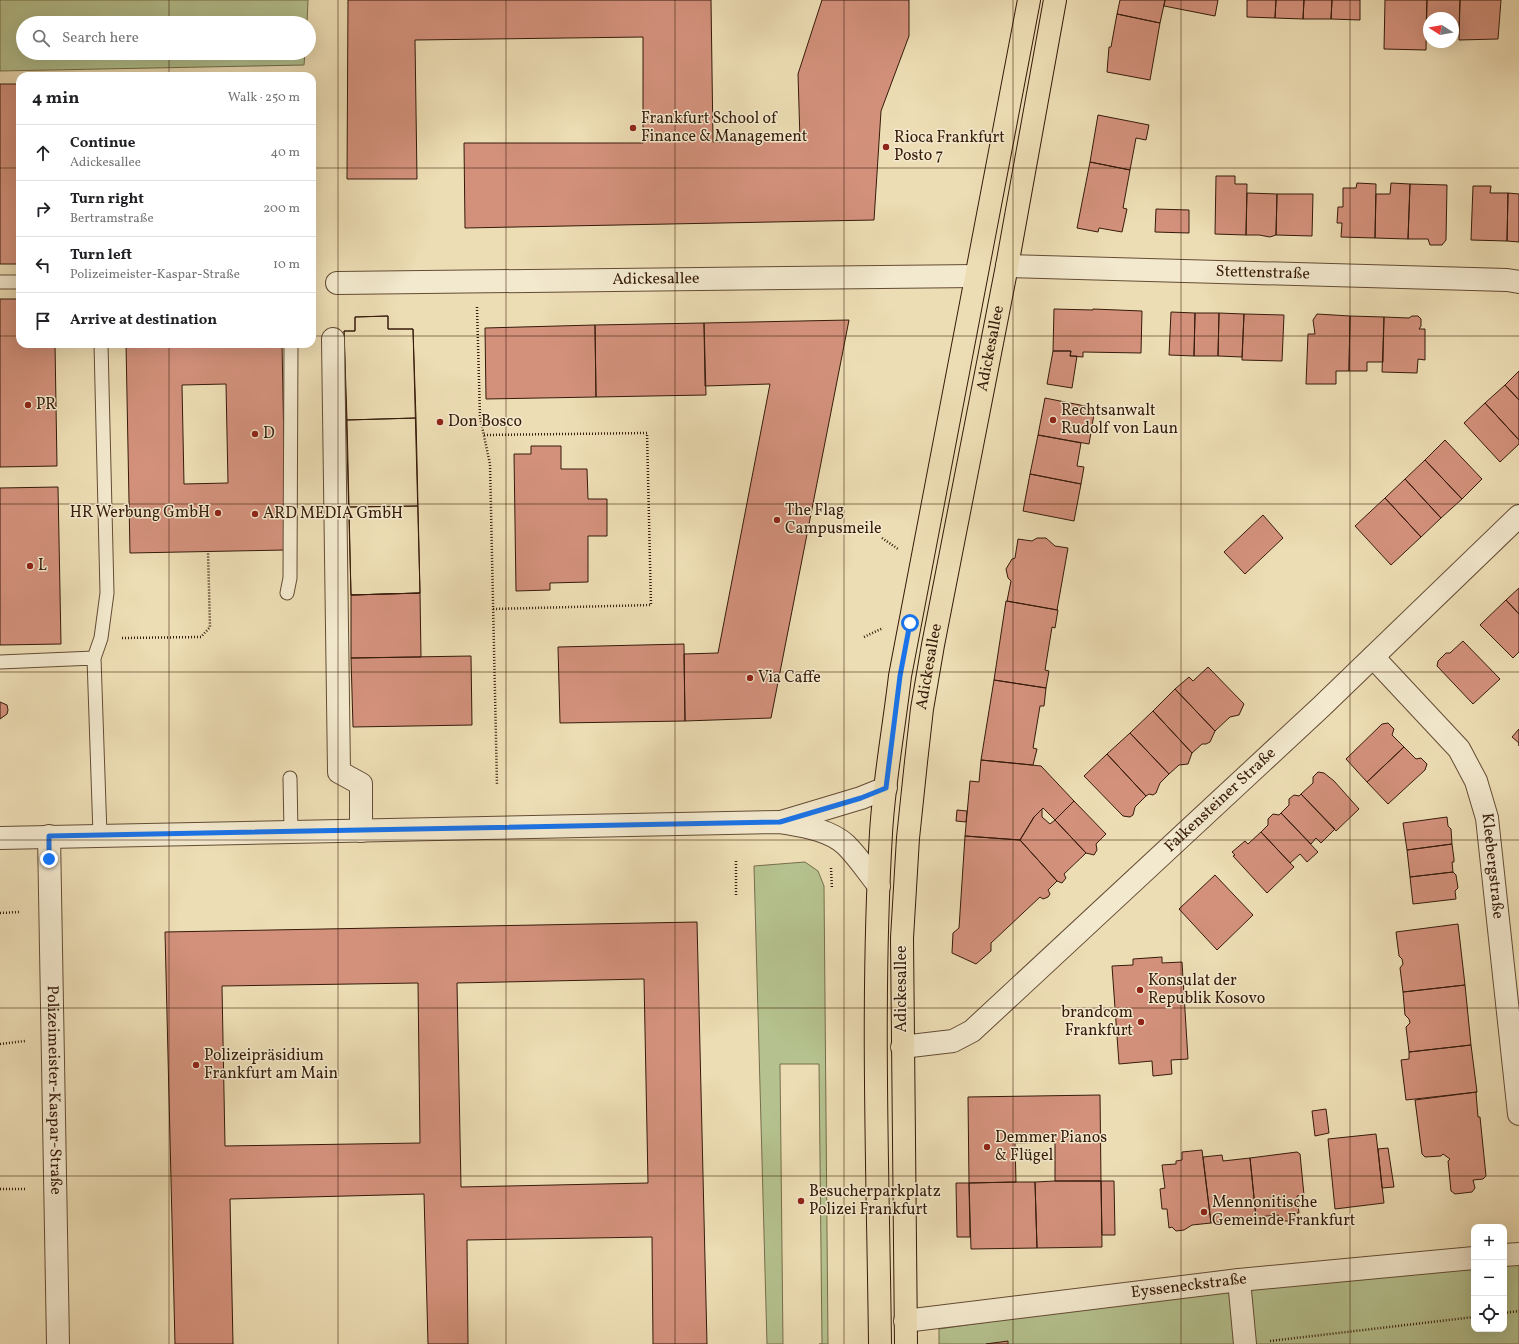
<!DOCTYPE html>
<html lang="en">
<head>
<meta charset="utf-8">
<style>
  :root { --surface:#fff; --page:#f2f2f2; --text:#202124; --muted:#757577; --line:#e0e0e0 }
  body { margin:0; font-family:Vollkorn,serif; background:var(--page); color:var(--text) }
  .controls { position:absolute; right:12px; bottom:12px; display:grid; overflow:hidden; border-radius:8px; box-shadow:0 4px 16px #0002 }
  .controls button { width:36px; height:36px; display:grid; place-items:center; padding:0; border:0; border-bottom:1px solid var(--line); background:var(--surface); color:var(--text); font:20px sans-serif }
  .compass { position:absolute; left:1423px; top:12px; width:36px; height:36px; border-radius:50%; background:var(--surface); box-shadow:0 4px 16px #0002; rotate:281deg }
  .stop { position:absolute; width:12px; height:12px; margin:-9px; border:3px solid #1a73e8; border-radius:50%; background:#fff }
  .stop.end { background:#1a73e8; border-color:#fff; box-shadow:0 1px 4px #0008 }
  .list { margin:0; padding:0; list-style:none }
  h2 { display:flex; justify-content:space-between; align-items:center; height:52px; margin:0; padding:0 16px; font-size:17px }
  h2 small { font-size:13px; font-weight:400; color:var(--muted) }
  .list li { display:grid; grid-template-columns:26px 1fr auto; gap:12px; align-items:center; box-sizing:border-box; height:56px; padding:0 16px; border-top:1px solid var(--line) }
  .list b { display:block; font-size:15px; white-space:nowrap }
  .list p { margin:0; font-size:13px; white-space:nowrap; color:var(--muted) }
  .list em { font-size:13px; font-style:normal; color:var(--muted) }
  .icon { flex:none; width:22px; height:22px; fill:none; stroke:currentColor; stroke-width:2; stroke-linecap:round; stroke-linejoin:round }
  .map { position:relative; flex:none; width:1519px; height:1344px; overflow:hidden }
  .search { position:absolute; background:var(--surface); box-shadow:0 4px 16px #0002; left:16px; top:16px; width:300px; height:44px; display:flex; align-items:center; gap:10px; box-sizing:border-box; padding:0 14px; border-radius:22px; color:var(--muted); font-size:15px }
  .panel { position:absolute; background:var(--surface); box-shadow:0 4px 16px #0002; left:16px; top:72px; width:300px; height:276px; border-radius:12px }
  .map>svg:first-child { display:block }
  .green { fill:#b5c28f; stroke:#766e4c }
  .building { fill:#d3917c; stroke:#361b0a; fill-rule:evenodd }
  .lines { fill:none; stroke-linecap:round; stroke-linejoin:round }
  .service-casing { stroke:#644c34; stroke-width:15 }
  .minor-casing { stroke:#644c34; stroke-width:24 }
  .primary-casing { stroke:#361b0a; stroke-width:24 }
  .path { stroke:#361b0a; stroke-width:2.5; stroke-dasharray:1 2; stroke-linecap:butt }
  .service { stroke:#f3e9ce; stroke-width:13 }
  .minor { stroke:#f3e9ce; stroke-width:22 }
  .primary { stroke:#edddb4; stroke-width:22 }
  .route { stroke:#1a73e8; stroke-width:5 }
  .grid { fill:none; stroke:#361b0a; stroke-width:1; stroke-opacity:0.55 }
  .poi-dot { fill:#8f2418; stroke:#f3e9ce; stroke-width:1.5 }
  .labels { text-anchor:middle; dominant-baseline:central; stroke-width:3; stroke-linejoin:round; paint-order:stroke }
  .poi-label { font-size:16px; fill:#361b0a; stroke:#f3e9ce; text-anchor:start }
  .street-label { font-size:16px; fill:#361b0a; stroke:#f3e9ce }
</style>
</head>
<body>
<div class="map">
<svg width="1519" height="1344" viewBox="0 0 1519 1344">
  <rect width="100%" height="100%" fill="#edddb4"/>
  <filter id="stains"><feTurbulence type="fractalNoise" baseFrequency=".005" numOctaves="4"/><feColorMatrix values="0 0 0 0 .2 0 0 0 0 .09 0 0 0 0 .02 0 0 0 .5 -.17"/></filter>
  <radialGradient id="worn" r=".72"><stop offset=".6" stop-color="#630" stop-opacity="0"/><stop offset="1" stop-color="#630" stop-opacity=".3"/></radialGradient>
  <path class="green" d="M0 0H308L307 23H23V53H305L304 65 0 71Z
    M805 862 818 871 824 886 828 1344H819H822L819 1064H780L783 1344H767L754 866Z
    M1519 1250V1344H939V1329L1251 1284 1474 1256V1329H1504V1252Z"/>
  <path class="building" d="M348 0H711L713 142 800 140 798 74 822 0H909V36L881 111 874 220 465 228 464 143H643V37L415 40 417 179H347Z
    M1120 0H1165L1160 23 1117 14Z
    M1165 0H1218L1215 16 1164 6Z
    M1247 0H1276L1275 18 1247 17Z
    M1276 0H1304L1303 19 1275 18Z
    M1304 0H1332L1331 19H1303Z
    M1332 0H1360V20L1331 19Z
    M1385 0H1427L1426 50 1384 49Z
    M1427 0H1460L1459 28H1453V18H1429V27H1426Z
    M1460 0H1501L1498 39 1459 40Z
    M1117 14 1160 23 1150 80 1107 72 1109 47H1111Z
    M0 84H20V264H0Z
    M1098 115 1149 125 1146 140 1136 138 1130 170 1090 162Z
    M1090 162 1130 170 1123 208 1127 209 1122 232 1099 228 1098 232 1077 228Z
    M1216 176H1235V184H1247L1246 235 1215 234Z
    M1357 183 1376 184 1375 238 1341 237 1342 223H1337L1338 207H1343V188H1356Z
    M1391 183 1410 184 1408 239 1375 238 1376 194H1390Z
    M1410 184 1447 185 1446 240 1442 245H1430L1428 239H1408Z
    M1473 186H1491L1490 193H1508L1507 241 1471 240Z
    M1247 193 1277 194 1276 235 1270 237 1259 235H1246Z
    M1508 193 1519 194V242L1507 241Z
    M1277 194H1313L1312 236 1276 235Z
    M1156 209 1189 210V233L1155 232Z
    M0 299H20V344H55L57 466 0 467Z
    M1054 309 1093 310V309L1142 311 1141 353 1083 352V357L1070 356 1071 351H1053Z
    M1171 312 1195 313 1194 356 1169 355Z
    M1195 313H1219L1218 356H1194Z
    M1219 313 1244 314 1242 357 1218 356Z
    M1244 314 1284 315 1282 361 1242 360Z
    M1317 314 1350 316 1349 371H1336V384H1306L1308 334H1315L1313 320Z
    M388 316V329H413L416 418 347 420 344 331H355V317Z
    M388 316V329H413L420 593 351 595 344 331H355V317Z
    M1350 316 1384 317 1383 362H1367V371H1349Z
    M1412 316H1418L1421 319V326L1419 329H1425V360L1418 359 1417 373 1382 372 1384 317 1409 318Z
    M849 320 771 718 685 721 684 654 718 653 770 384 705 386 704 323Z
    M704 323 706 395 596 397 595 325Z
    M595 325 596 397 486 399 485 328Z
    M126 344H282L286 550 130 553ZM226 384 228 483 184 484 182 385Z
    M1053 351H1071L1070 356H1077L1072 388 1047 384Z
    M1519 371V400L1505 385Z
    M1505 385 1519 400V440L1485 403Z
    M1045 398 1095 408 1089 444 1038 435Z
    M1485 403 1519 440V444L1500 462 1464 423Z
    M416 418 418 506 349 507 347 420Z
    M1038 435 1081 443 1077 466 1084 467 1081 484 1030 474Z
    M1445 440 1482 479 1462 499 1425 460Z
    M531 446H561V469H587L588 499H607V536H588V582L550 583V590L516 591 514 454H531Z
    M1425 460 1462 499 1441 518 1405 479Z
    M1030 474 1081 484 1074 521 1023 511Z
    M1405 479 1441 518 1421 537 1385 498Z
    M58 487 61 644 0 645V488Z
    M1385 498 1421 537 1391 565 1355 526Z
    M418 506 420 593 351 595 349 507Z
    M1263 515 1283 538 1245 574 1224 552Z
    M1037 538H1046L1055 546 1068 548 1057 610 1007 601 1011 581 1008 578 1006 569 1012 559 1015 558 1018 539 1032 541Z
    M1519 588V614L1506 600Z
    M420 593 421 657 351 658V595Z
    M1506 600 1519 614V652L1513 658 1480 625Z
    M1006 601 1058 610 1055 628 1052 627 1045 670 1049 671 1046 688 994 680Z
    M1463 641 1500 679 1473 704 1437 666 1438 661 1446 653H1450Z
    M684 644 685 721 560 723 558 647Z
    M471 656 472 725 353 727 351 658Z
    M1208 667 1244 704 1239 715 1230 717 1215 731 1175 689 1189 677 1193 681Z
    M994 680 1046 688 1044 706H1040L1033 748 1037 749 1033 765 981 760Z
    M1175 689 1215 731 1210 742 1206 744H1202L1192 753 1153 711Z
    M0 702 7 705 8 710 7 714 0 719Z
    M1153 711 1192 753 1188 764 1179 765 1169 774 1130 733Z
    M1388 723 1394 729 1392 735 1404 747 1367 782 1346 759 1382 724Z
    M1519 729V746V743L1512 737Z
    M1130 733 1169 774 1160 783 1156 793 1153 795 1149 794 1146 796 1107 754Z
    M1404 747 1416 759 1421 758 1427 764 1425 770 1388 804 1367 782Z
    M1107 754 1146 796 1135 807 1133 815 1130 817 1123 816 1084 776Z
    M981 760 1041 766 1074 801 1055 820 1043 808 1034 817 1020 840 965 836 970 781 979 782Z
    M1318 772 1324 773 1334 781 1359 809 1336 831 1301 794 1313 783V777Z
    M1301 794 1335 829 1321 843 1316 838 1311 844 1281 813 1289 805V799L1294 795 1299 796Z
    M1074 801 1106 834 1096 844 1097 850 1094 855 1086 853 1055 820Z
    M1042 809V817L1050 824 1055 820 1086 853 1064 874 1066 878 1062 883 1057 881 1020 840 1034 817Z
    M957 810 967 811 966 822 956 821Z
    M1281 813 1318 852 1307 862 1300 854 1290 863 1261 832 1268 825V819L1273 814 1279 815Z
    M1447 817 1448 826 1451 829 1452 844 1407 850 1403 823Z
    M1261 832 1294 867 1267 893 1233 856 1235 855 1232 852 1245 841 1248 844Z
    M965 836 1020 840 1057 881 1048 890 1050 894 1048 897 1043 899 1040 897 991 943V951L976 964 952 953 953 933 959 928Z
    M1452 844 1454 859V862H1452L1453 872 1410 877 1407 850Z
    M1453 872 1456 875 1458 888 1455 891 1456 899 1413 904 1410 877Z
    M1215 875 1253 915 1217 950 1179 909Z
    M697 922 707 1344H653L652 1237 467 1240 468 1344H428L424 1194 230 1199 233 1344H175L165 932ZM644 979 648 1183 461 1187 457 983ZM418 983 420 1143 225 1146 222 986Z
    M1458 924 1465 985 1403 992 1400 968 1403 964 1402 959 1399 956 1396 932Z
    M1162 957V963L1182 962 1188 1059 1171 1060 1172 1074 1153 1076 1152 1061 1119 1064 1112 966 1133 965V959Z
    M1465 985 1471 1045 1409 1052 1406 1027 1410 1023 1409 1019 1405 1015 1403 992Z
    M1471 1045 1477 1092 1406 1100 1401 1060 1409 1059V1052Z
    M1477 1092 1476 1093 1478 1117H1480L1486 1176 1483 1179 1473 1180 1475 1188 1472 1192 1455 1194 1451 1191 1448 1161 1450 1159 1443 1154 1441 1156 1425 1157 1422 1154 1415 1100Z
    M1100 1095 1101 1181H1055V1142L1015 1143 1016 1182 969 1183 968 1097Z
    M1326 1109 1329 1133 1315 1136 1312 1111Z
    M1376 1134 1384 1203 1335 1209 1328 1139Z
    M1388 1148 1394 1187 1382 1188 1378 1149Z
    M1202 1150 1211 1223 1192 1225 1184 1230 1176 1231 1172 1227 1169 1228 1167 1209H1162L1160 1189 1165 1188 1162 1165 1176 1164V1161L1182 1160V1152Z
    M1297 1152 1300 1154 1304 1195 1297 1196 1299 1213H1296L1294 1219 1289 1221H1283L1278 1215 1256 1217 1250 1158Z
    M1222 1155 1223 1161 1250 1158 1256 1217 1247 1219 1248 1221 1245 1225 1235 1226 1231 1220 1211 1223 1203 1157Z
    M1055 1181H1101L1102 1247 1037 1248 1035 1182Z
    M1101 1181H1114L1115 1235H1102Z
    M1016 1182H1035L1037 1248 971 1249 969 1183Z
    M956 1183H969L970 1237H957Z
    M1008 1341V1344H986Z"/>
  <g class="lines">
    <defs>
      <path id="service" d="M0 282H20
        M287 593 290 578 291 344
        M94 658 100 835
        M0 662 94 658 101 638 107 593 101 344
        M290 778 291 832"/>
      <g id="minor">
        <path id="s1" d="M1007 266 1507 280 1519 282"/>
        <path id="s2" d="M337 283 976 276"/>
        <path d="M333 339 339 772 361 784V831"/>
        <path id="s3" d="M1373 657 1459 749 1476 781 1487 818 1519 1114"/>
        <path d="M781 822 861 798 886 788"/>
        <path id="s4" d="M49 836 58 1344"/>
        <path d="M0 838 780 822C801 826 829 829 846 845 858 857 868 872 879 886"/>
        <path id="s5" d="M902 1047 953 1041 972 1031 1321 707 1519 516"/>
        <path d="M1504 1255 1519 1254"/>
        <path d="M1239 1280 1245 1344"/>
        <path id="s6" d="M905 1321 1239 1280 1474 1258"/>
      </g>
      <g id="primary">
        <path d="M880 1344C878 1174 871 1003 881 833 884 781 894 728 900 676L1029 0"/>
        <path id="s7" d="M906 1344 902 938 908 838 916 762 922 709 933 645 1007 266 1055 0"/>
      </g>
    </defs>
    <use href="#service" class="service-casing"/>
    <use href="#minor" class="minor-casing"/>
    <use href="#primary" class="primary-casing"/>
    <path class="path" d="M477 307 480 417 490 464 497 785
      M484 435 647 433 651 605 493 609
      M882 538 898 549
      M864 637 883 628
      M122 638 201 637 210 627 208 551
      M736 861V896
      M831 868 832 889
      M0 913 19 912
      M0 1044 25 1041
      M0 1189H27
      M1504 1313 1519 1311
      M1270 1341 1474 1317"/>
    <use href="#service" class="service"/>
    <use href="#minor" class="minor"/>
    <use href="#primary" class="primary"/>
  </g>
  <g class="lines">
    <path class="route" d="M49 859V836L780 822 861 798 886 788 900 676 910 623"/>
  </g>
  <path class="grid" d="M169 0V23M338 0V1344M506 0V1344M675 0V1344M844 0V1344M1013 0V1344M1181 0V1344M1350 0V1344M169 53V76M0 168H20M312 168H1519M0 336H20M312 336H1519M169 344V1344M0 504H1519M0 672H1519M0 840H1519M0 1008H1519M0 1176H1519"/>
  <g class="poi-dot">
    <circle cx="633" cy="128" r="4"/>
    <circle cx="886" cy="147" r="4"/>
    <circle cx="28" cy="405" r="4"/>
    <circle cx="1053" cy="420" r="4"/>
    <circle cx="440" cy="422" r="4"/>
    <circle cx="255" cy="434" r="4"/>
    <circle cx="218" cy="513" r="4"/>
    <circle cx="255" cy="514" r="4"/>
    <circle cx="777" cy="520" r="4"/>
    <circle cx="30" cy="566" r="4"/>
    <circle cx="750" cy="678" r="4"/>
    <circle cx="1140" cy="990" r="4"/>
    <circle cx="1141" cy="1022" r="4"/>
    <circle cx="196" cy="1065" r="4"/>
    <circle cx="987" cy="1147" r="4"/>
    <circle cx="801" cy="1201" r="4"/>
    <circle cx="1204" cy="1212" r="4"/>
  </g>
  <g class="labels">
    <g class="poi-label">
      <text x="641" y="119">Frankfurt School of<tspan x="641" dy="18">Finance &amp; Management</tspan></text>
      <text x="894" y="138">Rioca Frankfurt<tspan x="894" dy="18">Posto 7</tspan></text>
      <text x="36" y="405">PR</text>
      <text x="1061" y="411">Rechtsanwalt<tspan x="1061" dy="18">Rudolf von Laun</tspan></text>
      <text x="448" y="422">Don Bosco</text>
      <text x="263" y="434">D</text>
      <text x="785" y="511">The Flag<tspan x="785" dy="18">Campusmeile</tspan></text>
      <text x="210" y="513" text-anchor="end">HR Werbung GmbH</text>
      <text x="263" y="514">ARD MEDIA GmbH</text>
      <text x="38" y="566">L</text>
      <text x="758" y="678">Via Caffe</text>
      <text x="1148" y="981">Konsulat der<tspan x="1148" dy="18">Republik Kosovo</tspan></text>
      <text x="1133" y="1013" text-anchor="end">brandcom<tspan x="1133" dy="18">Frankfurt</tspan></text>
      <text x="204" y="1056">Polizeipräsidium<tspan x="204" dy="18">Frankfurt am Main</tspan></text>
      <text x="995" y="1138">Demmer Pianos<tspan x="995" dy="18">&amp; Flügel</tspan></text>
      <text x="809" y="1192">Besucherparkplatz<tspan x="809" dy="18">Polizei Frankfurt</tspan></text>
      <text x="1212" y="1203">Mennonitische<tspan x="1212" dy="18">Gemeinde Frankfurt</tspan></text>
    </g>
    <g class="street-label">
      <text stroke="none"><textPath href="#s1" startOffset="256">Stettenstraße</textPath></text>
      <text stroke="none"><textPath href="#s2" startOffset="319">Adickesallee</textPath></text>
      <text stroke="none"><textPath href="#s7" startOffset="1003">Adickesallee</textPath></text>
      <text stroke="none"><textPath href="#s7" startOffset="679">Adickesallee</textPath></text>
      <text stroke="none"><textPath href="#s5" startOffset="412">Falkensteiner Straße</textPath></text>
      <text stroke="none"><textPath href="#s3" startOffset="249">Kleebergstraße</textPath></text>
      <text transform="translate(902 989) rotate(-90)">Adickesallee</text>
      <text stroke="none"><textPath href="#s4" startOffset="254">Polizeimeister-Kaspar-Straße</textPath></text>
      <text stroke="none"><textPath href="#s6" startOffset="286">Eysseneckstraße</textPath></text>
    </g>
  </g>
  <rect width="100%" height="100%" filter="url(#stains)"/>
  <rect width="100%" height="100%" fill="url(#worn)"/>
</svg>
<div class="controls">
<button>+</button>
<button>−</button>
<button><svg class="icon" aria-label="locate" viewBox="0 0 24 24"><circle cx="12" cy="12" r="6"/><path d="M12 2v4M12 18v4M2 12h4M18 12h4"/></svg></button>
</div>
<svg class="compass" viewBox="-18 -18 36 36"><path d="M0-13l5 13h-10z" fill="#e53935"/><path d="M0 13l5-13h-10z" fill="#757577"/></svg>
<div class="stop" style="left:910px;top:623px"></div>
<div class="stop end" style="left:49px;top:859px"></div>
<div class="search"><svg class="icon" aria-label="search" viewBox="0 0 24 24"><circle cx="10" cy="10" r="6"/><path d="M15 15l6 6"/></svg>Search here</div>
<section class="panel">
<h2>4 min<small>Walk · 250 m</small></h2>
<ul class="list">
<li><svg class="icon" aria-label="ahead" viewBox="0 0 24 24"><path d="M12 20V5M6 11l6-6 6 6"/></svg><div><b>Continue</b><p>Adickesallee</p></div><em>40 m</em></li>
<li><svg class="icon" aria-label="right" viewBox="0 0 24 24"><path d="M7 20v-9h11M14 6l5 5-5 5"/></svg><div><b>Turn right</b><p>Bertramstraße</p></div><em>200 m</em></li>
<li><svg class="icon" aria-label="left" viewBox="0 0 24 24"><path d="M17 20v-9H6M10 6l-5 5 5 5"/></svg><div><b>Turn left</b><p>Polizeimeister-Kaspar-Straße</p></div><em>10 m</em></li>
<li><svg class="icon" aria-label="arrive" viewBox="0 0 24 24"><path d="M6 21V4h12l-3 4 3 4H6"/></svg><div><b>Arrive at destination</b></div></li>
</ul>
</section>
</div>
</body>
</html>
